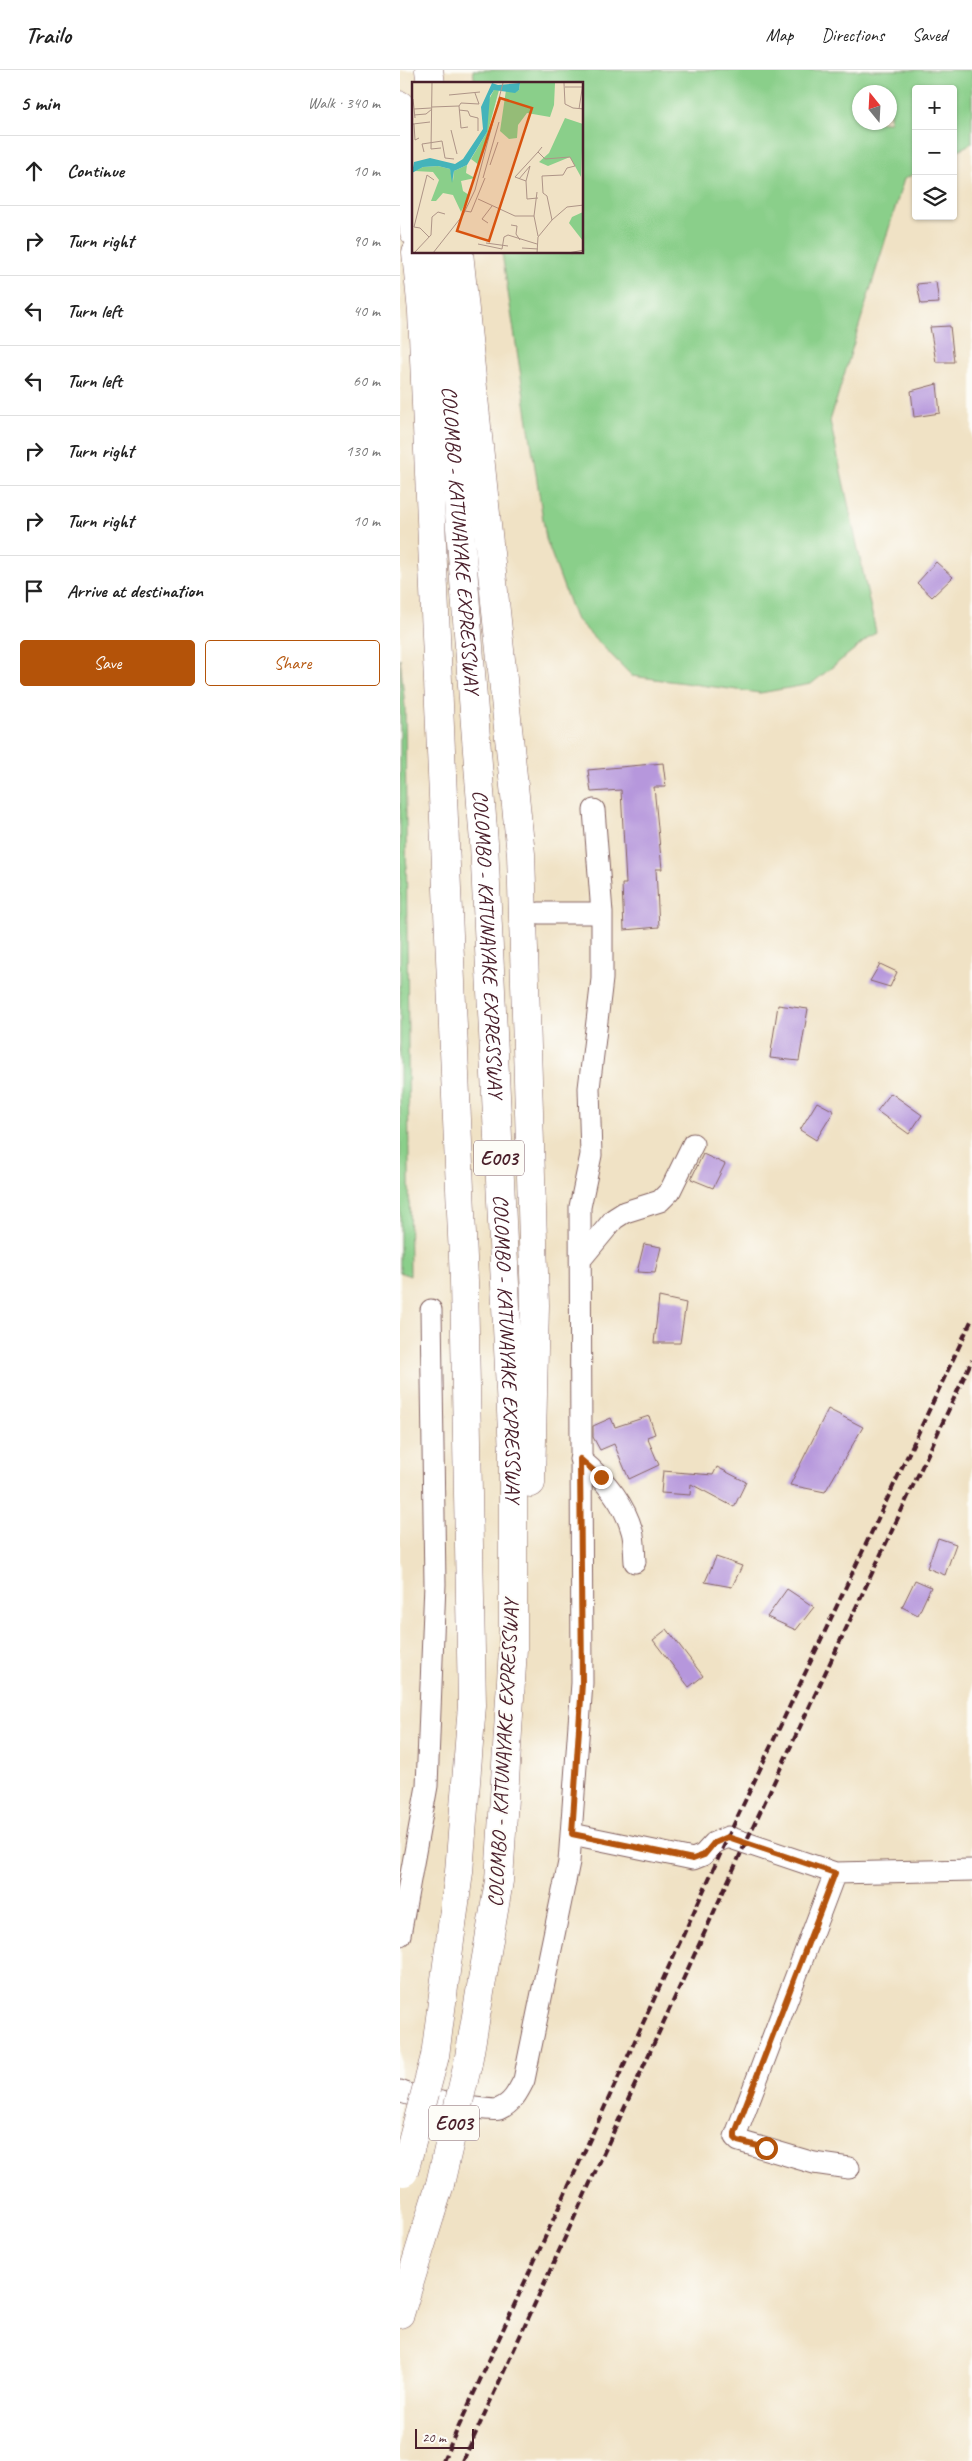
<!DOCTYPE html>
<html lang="en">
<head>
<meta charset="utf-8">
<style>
  :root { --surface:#fff; --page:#f6f6f6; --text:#222; --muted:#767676; --line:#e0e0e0; --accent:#b45309 }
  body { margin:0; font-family:Caveat,sans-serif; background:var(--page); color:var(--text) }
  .controls { position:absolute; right:15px; top:15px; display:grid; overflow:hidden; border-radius:5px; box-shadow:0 1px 4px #0004 }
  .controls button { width:45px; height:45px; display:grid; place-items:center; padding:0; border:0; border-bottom:1px solid var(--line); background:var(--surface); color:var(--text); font:25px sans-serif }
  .compass { position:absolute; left:452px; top:15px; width:45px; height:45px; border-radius:50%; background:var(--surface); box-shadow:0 1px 4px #0004; rotate:342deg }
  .scale { position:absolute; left:15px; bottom:12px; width:59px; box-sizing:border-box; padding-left:5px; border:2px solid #4a1f2b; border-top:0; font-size:14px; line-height:18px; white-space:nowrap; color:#4a1f2b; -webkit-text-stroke:4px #fdfcf7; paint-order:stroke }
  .stop { position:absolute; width:15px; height:15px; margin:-11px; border:4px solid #b45309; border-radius:50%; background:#fff }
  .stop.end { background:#b45309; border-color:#fff; box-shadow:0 1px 5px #0008 }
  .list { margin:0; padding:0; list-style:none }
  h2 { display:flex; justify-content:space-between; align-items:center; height:65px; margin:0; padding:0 20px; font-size:21px }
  h2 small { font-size:16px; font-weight:400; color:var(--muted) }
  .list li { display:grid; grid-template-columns:32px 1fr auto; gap:15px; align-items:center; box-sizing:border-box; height:70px; padding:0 20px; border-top:1px solid var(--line) }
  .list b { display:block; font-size:19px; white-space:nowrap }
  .list em { font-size:16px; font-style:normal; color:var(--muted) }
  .actions { display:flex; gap:10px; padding:15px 20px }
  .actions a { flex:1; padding:11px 0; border:1px solid var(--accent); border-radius:5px; text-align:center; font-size:18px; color:var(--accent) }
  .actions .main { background:var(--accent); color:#fff }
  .icon { flex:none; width:28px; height:28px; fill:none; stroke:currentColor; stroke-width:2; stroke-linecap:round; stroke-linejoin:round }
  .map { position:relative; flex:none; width:572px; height:2391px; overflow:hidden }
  header { display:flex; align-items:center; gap:30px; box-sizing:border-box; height:70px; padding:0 25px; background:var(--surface); border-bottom:1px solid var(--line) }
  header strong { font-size:24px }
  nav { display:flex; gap:28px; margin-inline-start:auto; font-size:18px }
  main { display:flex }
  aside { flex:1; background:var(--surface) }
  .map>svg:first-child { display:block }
  .green { fill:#8acf8a; stroke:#6a775a; fill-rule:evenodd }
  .building { fill:#b697dc }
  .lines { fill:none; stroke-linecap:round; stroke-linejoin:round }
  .minor-casing { stroke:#846361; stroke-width:23 }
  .motorway-casing { stroke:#846361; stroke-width:29 }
  .minor { stroke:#fff; stroke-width:21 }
  .motorway { stroke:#fff; stroke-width:28 }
  .rail { stroke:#4a1f2b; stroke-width:4; stroke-dasharray:8 4; stroke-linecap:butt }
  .motorway-bridge-casing { stroke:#846361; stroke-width:29; stroke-linecap:butt }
  .motorway-bridge { stroke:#fff; stroke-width:28 }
  .route { stroke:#b45309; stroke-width:6 }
  .labels { text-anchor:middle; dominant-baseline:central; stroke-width:4; stroke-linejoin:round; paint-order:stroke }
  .shield { fill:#fdfcf7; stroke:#806168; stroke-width:1 }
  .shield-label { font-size:20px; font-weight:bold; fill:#4a1f2b }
  .street-label { font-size:21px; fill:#4a1f2b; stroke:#fdfcf7 }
  .inset-road { fill:none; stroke:#ae9487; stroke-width:1 }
  .view { fill:#d8530f; fill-opacity:0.15; stroke:#d8530f; stroke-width:2.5 }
  .inset-edge { fill:none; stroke:#4a1f2b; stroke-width:2.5 }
</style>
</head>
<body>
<header>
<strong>Trailo</strong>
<nav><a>Map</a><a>Directions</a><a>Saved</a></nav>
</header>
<main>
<aside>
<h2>5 min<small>Walk · 340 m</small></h2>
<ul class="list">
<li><svg class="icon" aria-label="ahead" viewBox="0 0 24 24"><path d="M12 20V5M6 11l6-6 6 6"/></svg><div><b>Continue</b></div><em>10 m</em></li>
<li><svg class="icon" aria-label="right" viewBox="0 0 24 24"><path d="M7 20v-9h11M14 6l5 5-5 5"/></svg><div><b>Turn right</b></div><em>90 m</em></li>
<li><svg class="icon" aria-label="left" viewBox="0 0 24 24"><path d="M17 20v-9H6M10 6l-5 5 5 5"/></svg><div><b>Turn left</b></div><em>40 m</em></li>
<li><svg class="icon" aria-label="left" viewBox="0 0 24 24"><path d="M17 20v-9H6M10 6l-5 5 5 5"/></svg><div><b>Turn left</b></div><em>60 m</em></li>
<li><svg class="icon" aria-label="right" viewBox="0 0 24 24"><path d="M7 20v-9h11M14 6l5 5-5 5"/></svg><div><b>Turn right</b></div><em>130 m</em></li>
<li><svg class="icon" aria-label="right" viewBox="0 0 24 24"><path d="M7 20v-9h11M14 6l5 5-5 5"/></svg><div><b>Turn right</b></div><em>10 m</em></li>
<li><svg class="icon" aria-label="arrive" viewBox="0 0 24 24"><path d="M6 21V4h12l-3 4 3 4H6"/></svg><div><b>Arrive at destination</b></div></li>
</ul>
<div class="actions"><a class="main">Save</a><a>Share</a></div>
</aside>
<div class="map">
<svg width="572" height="2391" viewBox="0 0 572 2391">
  <rect width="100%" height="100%" fill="#fdfcf7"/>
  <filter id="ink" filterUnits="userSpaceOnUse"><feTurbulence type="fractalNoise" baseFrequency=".02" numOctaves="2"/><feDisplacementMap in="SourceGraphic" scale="10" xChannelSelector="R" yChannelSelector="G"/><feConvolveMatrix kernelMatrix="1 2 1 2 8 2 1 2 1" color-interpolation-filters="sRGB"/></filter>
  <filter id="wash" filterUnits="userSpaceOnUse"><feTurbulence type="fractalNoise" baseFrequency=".0096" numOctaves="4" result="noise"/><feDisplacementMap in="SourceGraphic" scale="20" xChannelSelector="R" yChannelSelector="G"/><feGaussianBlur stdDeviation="1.12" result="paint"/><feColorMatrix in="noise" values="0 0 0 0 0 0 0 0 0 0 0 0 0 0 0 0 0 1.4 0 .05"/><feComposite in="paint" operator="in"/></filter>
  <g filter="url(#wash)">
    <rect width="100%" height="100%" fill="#f0e2c5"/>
    <path class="green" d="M73 0H572V73L553 83V19H516V103L504 109 430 351 476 562 411 614 360 623 232 606 175 548 146 469 102 183 182 182V14H75ZM490 22V52H460V22Z
      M0 588 5 637 10 1206 0 1202Z"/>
    <g id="blocks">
      <path class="building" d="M536 212 539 233 521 234 517 214Z
        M550 256 554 292H536L530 257Z
        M537 314 540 343 514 347 511 321Z
        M536 492 553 507 532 527 517 513Z
        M263 693 266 717H254L262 799H256L259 857 224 860 222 814H226L221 720 191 722 188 700Z
        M480 894 497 902 490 917 470 911Z
        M378 935 408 939 399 991 370 988Z
        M491 1023 522 1045 509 1064 477 1041Z
        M417 1032 434 1041 416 1070 400 1060Z
        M303 1084 325 1094 313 1118 291 1109Z
        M244 1174 261 1177 255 1203 237 1202Z
        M259 1227 286 1233 280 1273H254Z
        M428 1339 463 1357 425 1422 390 1415Z
        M249 1346 255 1364 247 1367 259 1395 229 1409 214 1374 200 1380 193 1367V1356L211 1348 215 1357Z
        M317 1397 346 1412 334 1437 291 1414 290 1425 261 1423 263 1401 313 1405Z
        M538 1468 556 1474 545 1505 527 1498Z
        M316 1487 342 1496 332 1517 305 1512Z
        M515 1510 531 1517 518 1545 502 1537Z
        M387 1519 414 1537 396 1560 367 1547Z
        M267 1559 303 1606 289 1617 253 1570Z"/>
    </g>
  </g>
  <g filter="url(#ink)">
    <use href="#blocks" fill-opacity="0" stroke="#846361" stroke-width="1"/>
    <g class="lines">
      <defs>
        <path id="minor" d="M139 843H202
          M181 1189 214 1149 225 1142 260 1131 270 1121 293 1074
          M180 1389C203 1408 224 1431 232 1461 235 1471 234 1482 235 1492
          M172 1764 293 1789 303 1785 314 1773 328 1767 435 1803 572 1800
          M435 1803 335 2067 339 2071 414 2093 449 2098
          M0 1865 27 1716 35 1514 31 1240
          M0 2021C12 2027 89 2043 99 2039 112 2034 118 2022 124 2010L169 1792 182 1613 180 1137 191 1085 189 1018 202 909V843L194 740"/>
        <g id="motorway">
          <path d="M29 0 31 14"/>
          <path d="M0 35 14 162"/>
          <path d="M16 182 22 242 64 1211 72 1635 59 1802 35 1986"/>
          <path id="s1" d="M39 182 84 773 113 1383V1578L99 1811 68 1993"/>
          <path d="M59 182 121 784 135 1235 131 1413"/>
          <path d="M0 2244 40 2114"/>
        </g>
      </defs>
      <use href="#minor" class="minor-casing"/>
      <use href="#motorway" class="motorway-casing"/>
      <use href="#minor" class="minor"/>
      <use href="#motorway" class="motorway"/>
      <path class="rail" d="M43 2391 328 1767 572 1249
        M63 2391 345 1774 572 1290"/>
      <defs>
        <path id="motorway-bridge" d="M4 2102 35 1986
          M40 2114 68 1993"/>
      </defs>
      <use href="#motorway-bridge" class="motorway-bridge-casing"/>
      <use href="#motorway-bridge" class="motorway-bridge"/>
    </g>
  </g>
  <g class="lines" filter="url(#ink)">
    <path class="route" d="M201 1407 180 1389 182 1613 172 1764 293 1789 304 1785 314 1773 328 1767 435 1803 335 2063V2068L338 2071 366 2078"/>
  </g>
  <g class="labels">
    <g class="shield">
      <rect x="74" y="1070.5" width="50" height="35" rx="4"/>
      <rect x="29" y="2035.5" width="50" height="35" rx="4"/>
    </g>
    <g class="shield-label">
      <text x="99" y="1088">E003</text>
      <text x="54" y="2053">E003</text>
    </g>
    <g class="street-label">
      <text stroke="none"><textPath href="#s1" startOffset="289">COLOMBO - KATUNAYAKE EXPRESSWAY</textPath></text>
      <text stroke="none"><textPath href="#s1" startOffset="694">COLOMBO - KATUNAYAKE EXPRESSWAY</textPath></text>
      <text stroke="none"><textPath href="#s1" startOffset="1099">COLOMBO - KATUNAYAKE EXPRESSWAY</textPath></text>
      <text transform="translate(103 1683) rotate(-87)">COLOMBO - KATUNAYAKE EXPRESSWAY</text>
    </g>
  </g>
  <g transform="translate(12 12)">
    <rect width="171" height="171" fill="#f0e2c5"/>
    <path d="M108 1H143L142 23 138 35 115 31 106 43 105 56 97 57 88 49 94 8 103 10 107 8ZM82 8H87L67 83 59 77 75 50V21ZM153 36 171 42 169 95 158 75 136 84 127 80 137 71ZM55 83 54 91 63 96 49 99 51 109 57 113 49 130 41 113 31 111 24 119H19L27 98 21 90 3 89 11 85 26 84 38 87 41 99 42 89ZM171 130V159L157 141 160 135Z" fill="#8acf8a"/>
    <path d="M80 1 86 3 108 1 107 8 103 11 82 8 78 14 75 50 55 83 42 89 40 101 38 87 26 84 11 85 0 91 2 80 18 76 43 82 51 77 71 47 69 25Z" fill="#44b4ba"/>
    <path class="inset-road" d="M20 1 19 67 29 66M152 1 153 22 161 26 172 27M153 5H171M37 13 68 10M1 17 3 36M20 25 47 24M2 27 19 26M167 27 171 1M47 28 56 29 58 34 66 36V49M2 33 14 32 20 27M1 42 18 40M2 42 3 58 7 56M56 45 49 46 47 24 49 21 67 22 63 11M39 48 45 72M130 65 126 70 133 77 158 75 163 84M12 70 10 62 30 59 33 76 42 77M78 83 86 60M71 96 87 40M107 97 118 84 114 99 115 117 126 116M114 99 103 95 126 70M66 117 103 134H122L126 154M53 129 59 130 73 96M122 134 125 110M140 138 135 114 131 111 130 94 151 93 155 86 163 84M76 141 70 137 80 124M99 143 105 144 104 152 108 158M17 155 8 146 2 145 15 93 22 98M74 161 96 164M66 162 90 167 92 155 96 153 125 162M110 166 126 167M2 171 19 153 20 135 26 130 33 132M21 171 51 133 63 108 91 1M125 171 126 155 140 138 155 125 172 123M156 171 172 168"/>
    <path class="view" d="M88 16 120 26 77 159 45 149Z"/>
    <rect width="171" height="171" class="inset-edge"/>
  </g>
</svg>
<div class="controls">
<button>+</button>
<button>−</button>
<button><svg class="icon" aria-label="layers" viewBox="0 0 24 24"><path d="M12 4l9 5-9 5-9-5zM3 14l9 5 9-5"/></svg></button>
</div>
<svg class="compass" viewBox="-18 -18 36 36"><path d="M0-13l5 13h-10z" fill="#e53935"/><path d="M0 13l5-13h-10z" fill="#767676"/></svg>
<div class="scale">20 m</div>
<div class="stop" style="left:366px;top:2078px"></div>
<div class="stop end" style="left:201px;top:1407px"></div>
</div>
</main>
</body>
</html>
